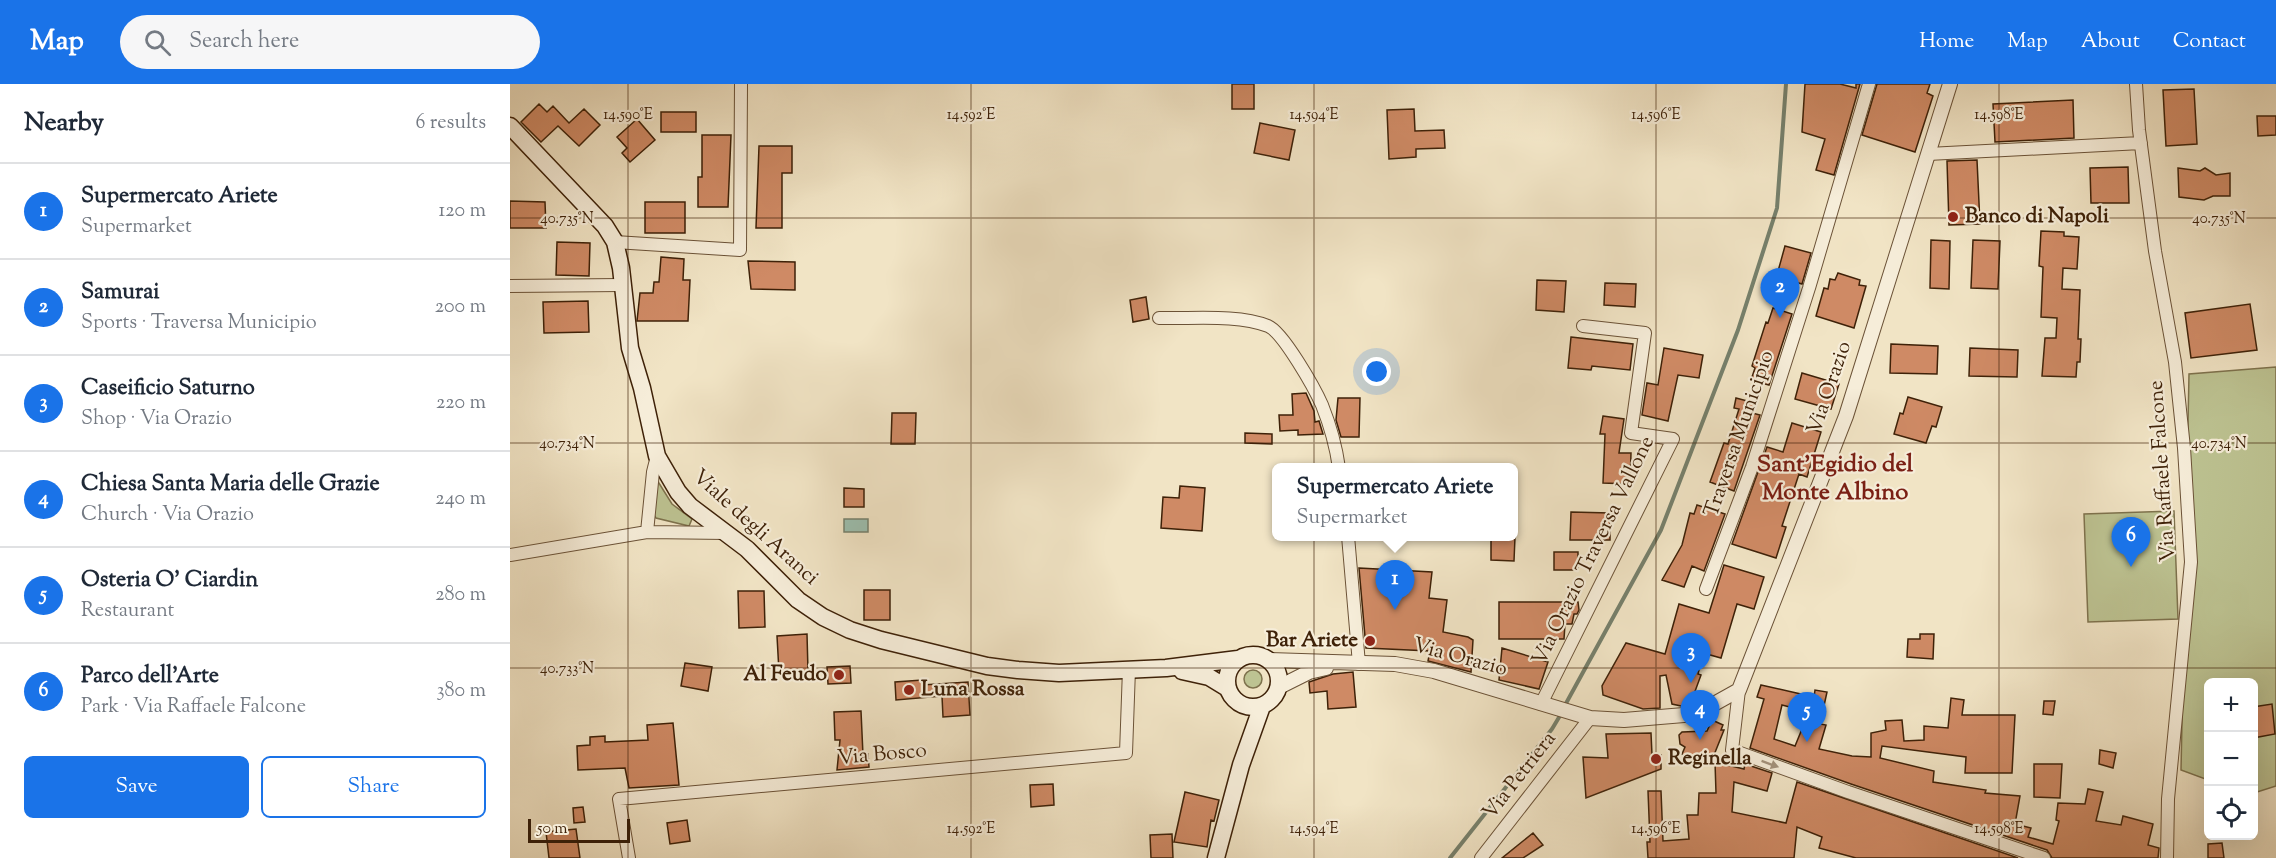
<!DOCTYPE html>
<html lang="en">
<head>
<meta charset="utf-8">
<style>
  :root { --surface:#fff; --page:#f6f6f7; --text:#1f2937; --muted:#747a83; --line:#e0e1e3; --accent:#1a73e8 }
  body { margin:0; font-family:"Sorts Mill Goudy",serif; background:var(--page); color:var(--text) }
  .controls { position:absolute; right:18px; bottom:18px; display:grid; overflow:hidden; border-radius:9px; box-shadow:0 6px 24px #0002 }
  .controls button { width:54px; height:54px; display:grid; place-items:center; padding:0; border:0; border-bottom:2px solid var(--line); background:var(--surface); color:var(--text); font:30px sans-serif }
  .scale { position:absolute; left:18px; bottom:15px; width:102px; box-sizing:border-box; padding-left:6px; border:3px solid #3e2108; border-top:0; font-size:16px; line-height:21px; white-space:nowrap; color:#3e2108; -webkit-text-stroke:4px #f6edd9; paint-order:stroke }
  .you { position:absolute; left:867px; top:288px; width:21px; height:21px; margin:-15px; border:4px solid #fff; border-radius:50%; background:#1a73e8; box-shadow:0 0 0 9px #1a73e833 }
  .badge { display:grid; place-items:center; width:39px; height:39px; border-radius:50%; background:var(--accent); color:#fff; font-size:20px; font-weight:700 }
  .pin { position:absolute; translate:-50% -50px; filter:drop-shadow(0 2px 3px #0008) }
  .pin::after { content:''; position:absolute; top:32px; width:21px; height:18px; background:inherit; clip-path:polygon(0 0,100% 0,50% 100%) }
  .popup { position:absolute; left:762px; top:379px; width:246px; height:78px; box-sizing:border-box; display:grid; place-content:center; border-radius:9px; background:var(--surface); filter:drop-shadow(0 2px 4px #0005); font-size:20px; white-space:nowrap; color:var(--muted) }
  .popup b { font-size:22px; color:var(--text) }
  .popup::after { content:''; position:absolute; left:50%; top:100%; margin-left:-12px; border:12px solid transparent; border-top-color:var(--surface) }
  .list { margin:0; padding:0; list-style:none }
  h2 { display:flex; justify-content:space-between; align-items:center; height:78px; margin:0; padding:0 24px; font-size:26px }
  h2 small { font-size:20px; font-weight:400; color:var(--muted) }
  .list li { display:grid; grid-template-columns:39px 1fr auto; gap:18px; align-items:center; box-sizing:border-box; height:96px; padding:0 24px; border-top:2px solid var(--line) }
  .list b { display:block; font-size:22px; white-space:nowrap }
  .list p { margin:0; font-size:20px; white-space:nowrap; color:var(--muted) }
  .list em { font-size:20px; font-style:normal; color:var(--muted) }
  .actions { display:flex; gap:12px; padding:18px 24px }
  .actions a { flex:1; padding:14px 0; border:2px solid var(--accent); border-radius:9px; text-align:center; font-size:21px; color:var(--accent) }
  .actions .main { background:var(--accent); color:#fff }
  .icon { flex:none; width:33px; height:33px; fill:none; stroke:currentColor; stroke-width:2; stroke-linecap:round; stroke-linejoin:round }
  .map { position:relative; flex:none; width:1766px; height:774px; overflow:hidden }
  header { display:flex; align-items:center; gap:36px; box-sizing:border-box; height:84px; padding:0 30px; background:var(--accent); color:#fff }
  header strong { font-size:28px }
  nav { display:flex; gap:33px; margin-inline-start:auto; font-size:21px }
  .search { width:420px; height:54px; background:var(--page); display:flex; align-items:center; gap:15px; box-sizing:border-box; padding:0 21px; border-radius:33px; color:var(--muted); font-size:22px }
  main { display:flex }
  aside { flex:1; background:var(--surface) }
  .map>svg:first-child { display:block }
  .green { fill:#bdc392; stroke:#7e724d; stroke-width:1.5 }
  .water { fill:#9cbfaf; stroke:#76806c; stroke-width:1.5 }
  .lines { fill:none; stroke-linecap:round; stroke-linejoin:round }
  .stream { stroke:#76806c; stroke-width:4 }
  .building { fill:#cf8a65; stroke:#3e2108; stroke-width:1.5; fill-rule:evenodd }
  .minor-casing { stroke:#6b5237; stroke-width:14 }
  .tertiary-casing { stroke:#6b5237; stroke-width:16 }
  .secondary-casing { stroke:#3e2108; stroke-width:19 }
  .minor { stroke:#f6edd9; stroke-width:12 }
  .tertiary { stroke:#f6edd9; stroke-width:14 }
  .secondary { stroke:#f6edd9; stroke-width:16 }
  .oneway { fill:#a3917b }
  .ticks { fill:none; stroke:#3e2108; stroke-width:1.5; stroke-opacity:0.45 }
  .poi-dot { fill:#8f2418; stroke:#f6edd9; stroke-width:2 }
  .labels { text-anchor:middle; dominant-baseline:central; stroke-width:4.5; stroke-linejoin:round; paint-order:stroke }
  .poi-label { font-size:21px; font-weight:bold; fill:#3e2108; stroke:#f6edd9; text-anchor:start }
  .street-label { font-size:21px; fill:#3e2108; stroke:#f6edd9 }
  .quarter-label { font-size:24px; font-weight:bold; fill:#7a1f14; stroke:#f6edd9 }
  .ticks-label { font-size:15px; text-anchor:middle; fill:#3e2108; stroke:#f6edd9; stroke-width:4.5; stroke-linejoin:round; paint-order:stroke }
</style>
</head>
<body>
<header>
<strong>Map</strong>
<div class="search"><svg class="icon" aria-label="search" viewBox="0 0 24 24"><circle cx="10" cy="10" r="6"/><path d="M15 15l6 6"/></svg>Search here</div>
<nav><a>Home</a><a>Map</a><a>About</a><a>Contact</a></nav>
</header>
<main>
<aside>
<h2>Nearby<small>6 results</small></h2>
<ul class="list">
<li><span class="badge">1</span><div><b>Supermercato Ariete</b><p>Supermarket</p></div><em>120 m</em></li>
<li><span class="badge">2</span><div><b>Samurai</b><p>Sports · Traversa Municipio</p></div><em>200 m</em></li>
<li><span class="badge">3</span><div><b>Caseificio Saturno</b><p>Shop · Via Orazio</p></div><em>220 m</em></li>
<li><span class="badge">4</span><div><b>Chiesa Santa Maria delle Grazie</b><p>Church · Via Orazio</p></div><em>240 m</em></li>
<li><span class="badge">5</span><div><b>Osteria O' Ciardin</b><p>Restaurant</p></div><em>280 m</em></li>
<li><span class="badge">6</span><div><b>Parco dell'Arte</b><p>Park · Via Raffaele Falcone</p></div><em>380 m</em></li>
</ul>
<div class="actions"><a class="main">Save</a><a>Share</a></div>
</aside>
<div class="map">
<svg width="1766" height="774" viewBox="0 0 1766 774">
  <rect width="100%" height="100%" fill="#f1e4c5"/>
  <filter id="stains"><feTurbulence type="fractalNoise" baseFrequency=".00333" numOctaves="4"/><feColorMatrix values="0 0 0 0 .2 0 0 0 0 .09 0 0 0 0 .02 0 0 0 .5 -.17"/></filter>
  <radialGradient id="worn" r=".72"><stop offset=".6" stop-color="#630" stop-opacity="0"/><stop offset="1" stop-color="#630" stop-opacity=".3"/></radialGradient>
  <path class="green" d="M1766 283V702L1744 709V598H1698V696L1671 686 1679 290Z
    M147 396 162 420 182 435 179 442 146 434 144 431Z
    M1664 427 1668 535 1578 538 1574 430Z
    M734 595a9 9 0 1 1 18 0a9 9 0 1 1-18 0Z"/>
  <path class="water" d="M334 435H358V448H334Z"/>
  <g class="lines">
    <path class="stream" d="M1054 623 1151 446 1228 246 1267 124 1276 0
      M940 774 1042 645 1051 630"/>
  </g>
  <path class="building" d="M722 0H744V25H722Z
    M1295 0H1330L1346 4V0H1350L1324 91 1306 86 1315 55 1292 48Z
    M1367 0H1420L1417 9 1423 12 1405 68 1352 51Z
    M1684 5 1687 60 1656 62 1653 6Z
    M1563 16 1564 54 1485 58 1483 20Z
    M29 20 37 28 43 22 59 39 74 25 90 41 69 62 48 42 31 58 11 38Z
    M904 25 905 47 934 46 935 64 906 65V73L879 75 877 26Z
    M151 28H186V48H151Z
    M1747 32H1766V51L1748 52Z
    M127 35 145 56 120 78 112 69 117 64 107 53Z
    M750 39 785 46 779 76 744 69Z
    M192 51H221L218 123H188V93H192Z
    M249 62H282V89H272V144H246Z
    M1467 76 1470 140 1439 141 1437 77Z
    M1618 83 1619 119H1581L1580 84Z
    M1668 84 1690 87 1695 84 1706 91 1720 89V112H1703L1694 116 1669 113Z
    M0 117 35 118 36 144H0Z
    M135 118H175V149H135Z
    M1531 147 1554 148V152L1569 153 1567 185 1553 184 1552 205 1570 206 1568 255H1571L1570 278H1567L1566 293 1532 292 1535 254H1546L1547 234 1531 233 1533 183 1529 182Z
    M1421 156 1440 157 1439 205 1420 204Z
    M1463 156 1490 157 1488 205 1461 204Z
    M47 158 80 159 79 192 46 191Z
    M1275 162 1301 169 1292 200 1285 198 1283 203 1265 198Z
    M151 173 174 175 173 196H180L178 237H127L130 209H143L144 198H149Z
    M238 177 285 178V206L241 205Z
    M1328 189 1350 196 1349 201 1356 202 1344 244 1306 232 1314 204 1318 205 1320 195 1325 196Z
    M1027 196 1056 197 1054 228 1026 226Z
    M1095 199 1126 200 1125 223 1094 221Z
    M636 213 639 235 623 238 620 216Z
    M78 217 79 248 34 249 33 218Z
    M1740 220 1747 266 1681 274 1675 229Z
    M1263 224 1282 230 1259 301 1241 296 1245 284 1242 282 1256 238 1258 239Z
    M1061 253 1123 260 1120 286 1082 282 1081 286 1058 284Z
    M1381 260 1428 262 1427 290 1380 289Z
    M1154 264 1193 271 1189 294 1168 291 1158 337 1132 331 1137 299 1148 301Z
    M1460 264 1508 266 1507 293 1459 292Z
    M1292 289 1329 300 1321 325 1285 315Z
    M796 309 804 327 805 338 809 337 813 350 788 351V346L770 347 769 331H783L782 310Z
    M1398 313 1432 323 1426 343 1422 342 1416 359 1384 350 1390 329 1393 330Z
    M828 314H850L849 353H831L826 336Z
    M1226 314 1245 319 1242 329 1250 331 1224 407 1200 398 1214 359 1218 360 1229 325 1224 324Z
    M382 329H406L405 360H381Z
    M1093 332 1114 335 1109 369H1121L1120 400 1093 399 1095 350H1090Z
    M1282 339 1311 348 1297 393 1289 390 1272 442 1276 443 1266 474 1222 460 1257 363 1273 368Z
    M735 349 762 350V360L735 359Z
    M670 402 695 404 692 447 651 444 653 413 669 414Z
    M334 404 354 405V423H334Z
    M1187 421 1215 430 1194 487 1182 482 1174 503 1152 496 1172 461 1180 429 1184 430Z
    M1061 428 1100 429V456H1060Z
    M981 453H1005L1004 477 981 476Z
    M1044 468H1068V486H1044Z
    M1214 481 1254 493 1244 525 1227 520 1211 574 1193 569 1188 590 1191 591 1180 621 1171 622 1162 620 1156 591 1150 592V624L1133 625 1093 611 1092 602 1116 559 1155 570 1169 520 1199 529Z
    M849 484 922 488 919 514 937 516 933 548 958 553 963 556 961 588 918 577 920 567 856 564Z
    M354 506H380V536H354Z
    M228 507H254L255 543 229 544Z
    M989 518H1068L1069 526 1067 530H1064L1062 540H1055L1054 555H989Z
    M297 550 298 587 269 588 267 552Z
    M1410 550H1424L1423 575 1397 573 1398 555H1410Z
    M992 564 1038 578 1029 605 989 596Z
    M175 579 202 583 198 607 171 602Z
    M340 582 341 599 318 600 317 583Z
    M843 588 846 623 818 625 817 607 800 609 799 598 823 590Z
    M412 596V601L458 598 460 631 433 633 432 612 386 616 385 598Z
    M1251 601 1304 613 1305 606 1317 608 1310 640 1316 641 1309 665 1342 672 1361 673V649L1376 646 1375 637 1392 636 1394 657 1414 656V642L1438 644 1441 614 1454 616 1452 631H1505L1502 689H1455L1456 673 1372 662 1370 674 1424 687 1423 698 1476 706 1475 709 1510 712 1505 740 1521 744 1518 753 1543 760 1549 737 1546 736 1548 719 1575 720 1578 705 1593 708 1586 737 1611 741 1613 732 1643 740 1638 761 1649 764 1648 774H1542L1537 766 1341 700 1240 664 1254 615 1247 613ZM1272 621 1299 628 1285 662 1264 655Z
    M1534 617H1545L1543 631 1533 630Z
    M1762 620 1765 650 1743 654V623Z
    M351 627 353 671 358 670 359 683 327 686 330 656H325L324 628Z
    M1202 636 1213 641 1211 646H1214L1200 681 1172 670 1175 663 1170 660 1169 651 1172 648 1197 647Z
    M163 639 169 701 119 704 115 684 68 686 67 662 80 661V653L95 652V658L138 656 137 641Z
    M1141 649 1142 671H1151V685L1076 714 1073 673 1098 674 1096 650Z
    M1590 666 1606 669 1603 684 1589 680Z
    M1205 678 1234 685 1235 680 1262 689 1257 707 1224 698 1222 728 1276 739 1287 698 1508 774H1346L1309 764 1312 753 1287 743 1284 774H1138L1137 758H1140L1138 707H1151L1153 757 1179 755 1177 731H1188L1189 709H1206Z
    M1524 680H1552L1550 714 1524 713Z
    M543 700 544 721 521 723 520 701Z
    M675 708 709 716 704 737 701 736 697 763 664 758Z
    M73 723 75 738 64 739 63 724Z
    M177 736 180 757 160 760 157 739Z
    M66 745 70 774H39L36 748Z
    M1023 749 1033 761 1013 774H992Z
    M662 750 663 774H641L640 751Z
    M1712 759 1714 774H1698V760Z"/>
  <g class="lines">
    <defs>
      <path id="minor" d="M1626 0 1629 46 1645 167 1665 278 1674 364 1681 478 1658 715 1657 774
        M1418 70 1631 59
        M105 158 230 166 231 0
        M0 202 112 201
        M649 234C683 235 727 230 758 242 773 248 805 305 812 321 820 341 826 362 829 384
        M147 372 143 388 137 448 216 449
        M838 452 849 580
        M0 471 137 448
        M1196 505 1242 383 1299 204 1359 0
        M1229 606 1222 666 1338 708 1534 774
        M1031 620 1163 355 1121 349 1135 249 1073 242
        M119 774 109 715 616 669 619 585
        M971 774 1080 634"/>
      <path id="tertiary" d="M759 576 885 580 924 587 1080 634 1114 636 1186 630 1229 606 1336 332 1440 0
        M769 603 799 588 816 584"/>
      <path id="secondary" d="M0 42 95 142 105 158 111 184 120 264 132 304 147 372 168 408 180 422 237 465 288 516 313 533 340 546 371 556 477 582 508 586 549 589 656 584 728 575
        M717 597a26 26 0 1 1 52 0a26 26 0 1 1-52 0Z
        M672 587 699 593 717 604
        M706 774 731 681 752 622"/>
    </defs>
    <use href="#minor" class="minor-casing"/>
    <use href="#tertiary" class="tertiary-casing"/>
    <use href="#secondary" class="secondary-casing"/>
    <use href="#minor" class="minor"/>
    <use href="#tertiary" class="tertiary"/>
    <use href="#secondary" class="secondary"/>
  </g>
  <defs><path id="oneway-solid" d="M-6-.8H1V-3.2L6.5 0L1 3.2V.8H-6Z" transform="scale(1.5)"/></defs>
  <use class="oneway" href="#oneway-solid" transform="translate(1260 680) rotate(20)"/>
  <path class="ticks" d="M118 0V774M461 0V774M804 0V774M1146 0V774M1489 0V774M0 134H1766M0 359H1766M0 584H1766"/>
  <g class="poi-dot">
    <circle cx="1443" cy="133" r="6"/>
    <circle cx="860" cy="557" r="6"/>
    <circle cx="329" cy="591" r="6"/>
    <circle cx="399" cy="606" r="6"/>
    <circle cx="1146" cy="675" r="6"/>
  </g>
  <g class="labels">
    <g class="poi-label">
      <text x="1455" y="133">Banco di Napoli</text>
      <text x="848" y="557" text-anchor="end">Bar Ariete</text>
      <text x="317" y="591" text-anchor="end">Al Feudo</text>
      <text x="411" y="606">Luna Rossa</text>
      <text x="1158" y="675">Reginella</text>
    </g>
    <g class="street-label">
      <text transform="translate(1320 304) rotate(-71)">Via Orazio</text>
      <text transform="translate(1230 350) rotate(-71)">Traversa Municipio</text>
      <text transform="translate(1653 387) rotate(-94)">Via Raffaele Falcone</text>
      <text transform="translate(245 444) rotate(42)">Viale degli Aranci</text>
      <text transform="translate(1084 467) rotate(-64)">Via Orazio Traversa Vallone</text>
      <text transform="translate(950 574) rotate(15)">Via Orazio</text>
      <text transform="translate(372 671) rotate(-5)">Via Bosco</text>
      <text transform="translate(1010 692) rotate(-52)">Via Petriera</text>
    </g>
    <g class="quarter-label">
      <text x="1325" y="381">Sant'Egidio del<tspan x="1325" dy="28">Monte Albino</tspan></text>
    </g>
  </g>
  <g class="ticks-label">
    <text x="118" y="35">14.590°E</text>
    <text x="461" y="35">14.592°E</text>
    <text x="804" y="35">14.594°E</text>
    <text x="1146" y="35">14.596°E</text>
    <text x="1489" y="35">14.598°E</text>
    <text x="57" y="139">40.735°N</text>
    <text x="1709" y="139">40.735°N</text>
    <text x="57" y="364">40.734°N</text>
    <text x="1709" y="364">40.734°N</text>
    <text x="57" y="589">40.733°N</text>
    <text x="461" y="749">14.592°E</text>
    <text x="804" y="749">14.594°E</text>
    <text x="1146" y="749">14.596°E</text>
    <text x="1489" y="749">14.598°E</text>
  </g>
  <rect width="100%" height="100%" filter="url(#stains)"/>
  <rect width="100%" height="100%" fill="url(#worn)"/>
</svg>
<div class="controls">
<button>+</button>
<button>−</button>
<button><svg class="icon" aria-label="locate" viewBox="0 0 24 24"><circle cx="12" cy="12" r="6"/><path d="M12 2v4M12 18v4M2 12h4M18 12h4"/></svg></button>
</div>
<div class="scale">50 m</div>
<div class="you"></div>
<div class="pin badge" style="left:885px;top:526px">1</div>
<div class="popup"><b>Supermercato Ariete</b>Supermarket</div>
<div class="pin badge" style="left:1270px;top:234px">2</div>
<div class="pin badge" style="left:1181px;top:599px">3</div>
<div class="pin badge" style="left:1190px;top:656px">4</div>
<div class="pin badge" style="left:1297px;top:658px">5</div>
<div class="pin badge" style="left:1621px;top:483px">6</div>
</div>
</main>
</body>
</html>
